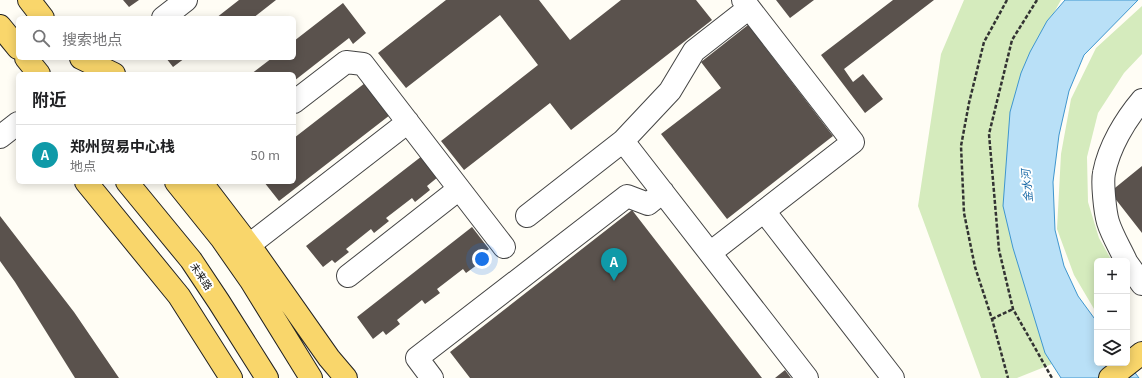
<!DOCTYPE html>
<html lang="zh">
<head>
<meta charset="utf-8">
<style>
  :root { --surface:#fff; --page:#f2f2f2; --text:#202124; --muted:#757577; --line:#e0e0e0; --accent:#0b8043 }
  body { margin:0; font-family:Georgia,"Noto Sans SC",serif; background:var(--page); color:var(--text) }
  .controls { position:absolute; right:12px; bottom:12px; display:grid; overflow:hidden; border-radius:6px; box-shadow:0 2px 10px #0003 }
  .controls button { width:36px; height:36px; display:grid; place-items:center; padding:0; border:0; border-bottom:1px solid var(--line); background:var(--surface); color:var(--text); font:20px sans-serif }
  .you { position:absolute; left:482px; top:259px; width:14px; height:14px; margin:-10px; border:3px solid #fff; border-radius:50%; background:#1a73e8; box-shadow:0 0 0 6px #1a73e833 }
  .badge { display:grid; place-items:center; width:26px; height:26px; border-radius:50%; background:var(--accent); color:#fff; font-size:13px; font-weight:700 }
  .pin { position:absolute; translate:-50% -33px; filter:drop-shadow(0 1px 2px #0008) }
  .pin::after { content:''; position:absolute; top:21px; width:14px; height:12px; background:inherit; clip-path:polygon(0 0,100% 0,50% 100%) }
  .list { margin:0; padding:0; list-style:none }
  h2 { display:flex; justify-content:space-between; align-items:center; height:52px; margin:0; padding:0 16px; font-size:17px }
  h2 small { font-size:13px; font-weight:400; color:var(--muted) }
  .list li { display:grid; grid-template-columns:26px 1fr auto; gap:12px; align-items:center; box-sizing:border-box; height:60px; padding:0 16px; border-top:1px solid var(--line) }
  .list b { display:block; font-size:15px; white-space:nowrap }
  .list p { margin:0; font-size:13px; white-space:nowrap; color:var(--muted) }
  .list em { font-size:13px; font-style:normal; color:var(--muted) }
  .icon { flex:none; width:22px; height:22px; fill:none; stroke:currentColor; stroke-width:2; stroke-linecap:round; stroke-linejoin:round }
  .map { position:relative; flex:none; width:1142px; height:378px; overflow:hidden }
  .search { position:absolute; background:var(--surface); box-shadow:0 2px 10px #0003; left:16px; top:16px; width:280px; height:44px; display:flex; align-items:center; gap:10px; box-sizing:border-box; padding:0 14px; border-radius:6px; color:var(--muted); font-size:15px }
  .panel { position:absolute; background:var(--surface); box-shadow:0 2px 10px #0003; left:16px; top:72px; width:280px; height:112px; border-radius:6px }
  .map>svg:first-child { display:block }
  .green { fill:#d5ebbd }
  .water { fill:#b9e0f7; stroke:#3f96cf }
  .building { fill:#5a524d }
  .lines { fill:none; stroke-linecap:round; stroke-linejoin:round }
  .minor-casing { stroke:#444; stroke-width:24 }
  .major-casing { stroke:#222; stroke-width:24 }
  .path { stroke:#333; stroke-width:2.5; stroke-dasharray:4 2; stroke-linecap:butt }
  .minor { stroke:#fff; stroke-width:22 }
  .major { stroke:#f9d66b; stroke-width:22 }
  .labels { text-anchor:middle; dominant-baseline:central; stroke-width:4; stroke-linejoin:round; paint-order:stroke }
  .street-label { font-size:10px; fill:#111; stroke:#fff }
  .water-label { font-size:11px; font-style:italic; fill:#1768a6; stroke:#fff }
</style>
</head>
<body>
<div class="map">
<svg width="1142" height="378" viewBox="0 0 1142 378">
  <rect width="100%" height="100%" fill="#fffdf5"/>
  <path class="green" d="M964 0H1061L1025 65 1013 248 1052 364 1017 378H981L918 206 941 54Z
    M1142 6V54L1124 73 1098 113 1087 157 1088 202 1099 238 1112 261H1097V314L1074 275 1057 229 1061 154 1071 99 1096 48Z"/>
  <path class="water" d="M1065 0H1138L1084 55 1069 91 1059 135 1053 182 1055 230 1064 266 1078 296 1097 322V363H1127V362L1139 378H1061L1045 353 1013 248 1003 206 1010 112 1021 73 1030 52 1047 21Z"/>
  <path class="building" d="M123 0H139L129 7Z
    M239 0H276L253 18H216Z
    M446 0H539L570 40 621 0H696L712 20 571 130 550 103 464 170 441 141 538 65 500 15 406 88 378 53Z
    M776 0H814L790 18Z
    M893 0H934L844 69 853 82 863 74 883 99 865 113 821 55Z
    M343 3 366 33 353 44 349 38 294 81V74H251L272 58H294V41Z
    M748 25 833 136 727 219 661 134 721 88 701 62Z
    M166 58H185L173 67Z
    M365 83 390 115 279 201 264 182H294V138Z
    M422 156 438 177 427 186 430 190 415 202 412 198 386 218 389 221 374 233 371 229 346 249 349 252 335 263 332 260 323 267 306 246Z
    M1142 166V233L1110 192Z
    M632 210 762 378H470L450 352Z
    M0 216 74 312 119 378H75L15 282 0 261Z
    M472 227 489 249 478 257 481 262 466 273 463 269 437 289 440 293 425 304 422 300 397 320 400 324 386 335 383 331 373 339 357 317Z
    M785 370 791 378H775Z"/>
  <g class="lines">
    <defs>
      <path id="minor" d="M163 18 186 0
        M294 102 346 62 363 64 504 247
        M0 137 18 123
        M623 141 670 91 694 51 749 8
        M764 211 893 378
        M527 216 623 141 807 378
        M249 245 408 122
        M710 253 853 142 743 0
        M1126 261C1120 248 1112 235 1108 222 1105 212 1102 182 1104 173 1109 147 1125 120 1142 100
        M1127 263 1142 284
        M348 276 459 189
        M432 378 417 358 627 196 648 204 663 192"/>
      <path id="major" d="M29 0 43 18
        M0 26 18 48
        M26 58 39 74
        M81 58 114 74
        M86 182 179 296 231 378
        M127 182 191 260 219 302 267 378
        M176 182 221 238 251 281 311 378
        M201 182 253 250 329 358 346 378
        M1110 378 1142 353"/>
    </defs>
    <use href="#minor" class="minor-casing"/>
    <use href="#major" class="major-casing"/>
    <path class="path" d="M1007 0 984 42 969 103 961 146 964 213 975 267 992 319 1008 378
      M1037 0 1012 40 989 134 999 250 1013 309 1052 378
      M992 319 1013 309"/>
    <use href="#minor" class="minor"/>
    <use href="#major" class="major"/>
  </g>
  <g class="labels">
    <g class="street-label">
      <text transform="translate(202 276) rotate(56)">未来路</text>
    </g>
    <g class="water-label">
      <text transform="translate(1026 186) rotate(-95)">金水河</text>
    </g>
  </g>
</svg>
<div class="controls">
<button>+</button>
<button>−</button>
<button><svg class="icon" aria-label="layers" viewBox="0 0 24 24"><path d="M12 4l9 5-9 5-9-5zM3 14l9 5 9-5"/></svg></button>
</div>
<div class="you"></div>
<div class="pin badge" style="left:614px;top:281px;background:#0f9aa8">A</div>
<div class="search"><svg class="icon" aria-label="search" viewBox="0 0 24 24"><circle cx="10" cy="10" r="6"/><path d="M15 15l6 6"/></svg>搜索地点</div>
<section class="panel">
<h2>附近<small></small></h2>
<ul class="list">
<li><span class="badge" style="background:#0f9aa8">A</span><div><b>郑州贸易中心栈</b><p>地点</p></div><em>50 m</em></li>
</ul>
</section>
</div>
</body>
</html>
